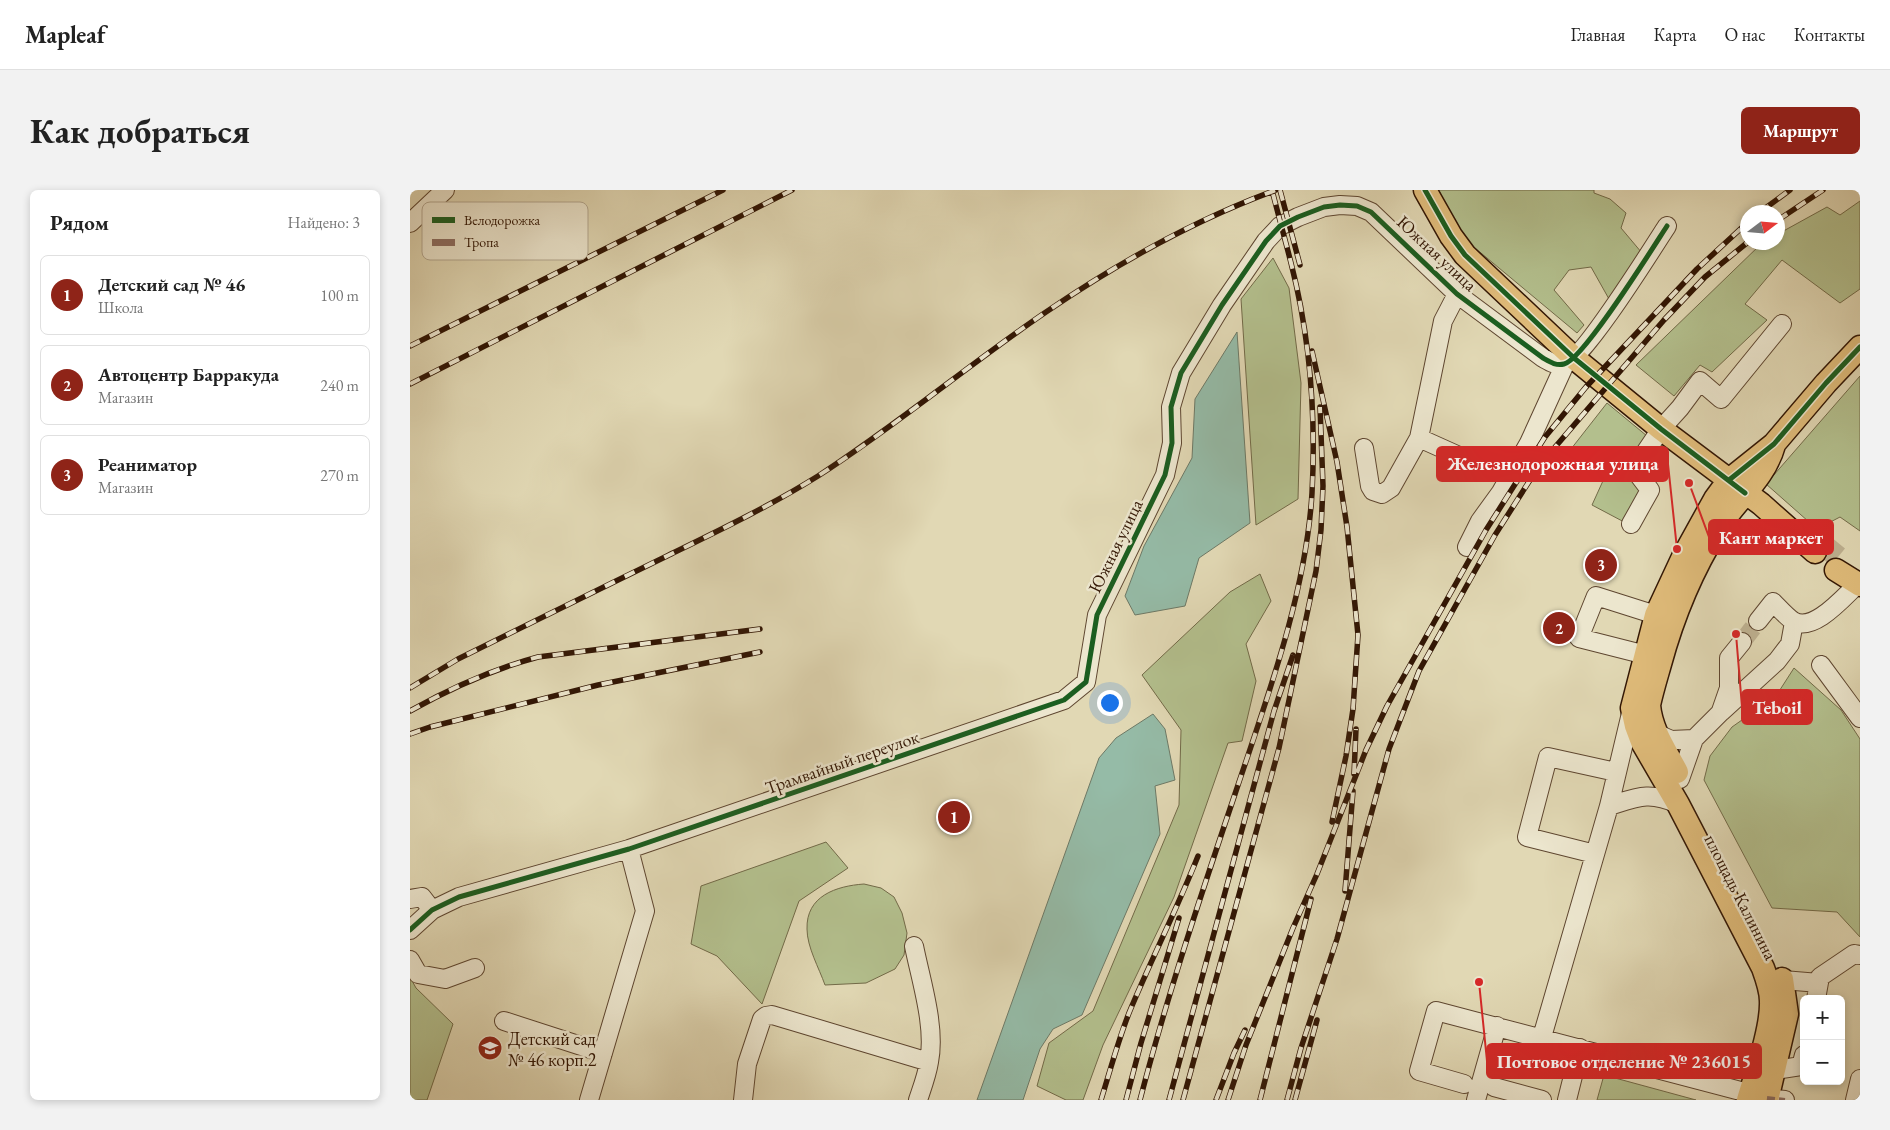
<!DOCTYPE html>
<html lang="ru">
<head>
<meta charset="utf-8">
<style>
  :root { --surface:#fff; --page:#f2f2f2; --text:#222; --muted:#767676; --line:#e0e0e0; --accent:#8f2418 }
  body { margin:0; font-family:"EB Garamond",serif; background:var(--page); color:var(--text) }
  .controls { position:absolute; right:15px; bottom:15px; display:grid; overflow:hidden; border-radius:8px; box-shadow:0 2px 8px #0003 }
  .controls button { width:45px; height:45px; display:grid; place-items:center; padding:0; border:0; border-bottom:1px solid var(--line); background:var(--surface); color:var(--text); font:25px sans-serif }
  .compass { position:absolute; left:1330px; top:15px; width:45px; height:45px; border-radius:50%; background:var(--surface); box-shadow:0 2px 8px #0003; rotate:74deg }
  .you { position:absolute; left:699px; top:512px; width:18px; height:18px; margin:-12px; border:4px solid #fff; border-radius:50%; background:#1a73e8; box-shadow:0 0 0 8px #1a73e833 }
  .badge { display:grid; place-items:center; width:32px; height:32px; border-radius:50%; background:var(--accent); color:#fff; font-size:16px; font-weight:700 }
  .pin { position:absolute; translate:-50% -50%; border:2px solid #fff; box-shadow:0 1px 5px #0006 }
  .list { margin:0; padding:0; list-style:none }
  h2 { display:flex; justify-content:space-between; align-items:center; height:65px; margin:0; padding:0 20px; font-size:21px }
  h2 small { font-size:16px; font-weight:400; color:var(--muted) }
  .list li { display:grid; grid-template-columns:32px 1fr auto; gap:15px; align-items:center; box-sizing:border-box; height:80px; margin:0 10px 10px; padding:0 10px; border:1px solid var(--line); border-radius:8px }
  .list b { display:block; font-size:19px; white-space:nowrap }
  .list p { margin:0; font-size:16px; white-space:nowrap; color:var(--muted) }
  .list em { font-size:16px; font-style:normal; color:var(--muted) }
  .map { position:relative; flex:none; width:1450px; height:910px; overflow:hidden; border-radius:8px }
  header { display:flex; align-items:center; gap:30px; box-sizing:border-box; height:70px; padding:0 25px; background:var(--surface); border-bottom:1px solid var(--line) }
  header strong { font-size:24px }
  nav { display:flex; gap:28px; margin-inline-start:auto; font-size:18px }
  .intro { display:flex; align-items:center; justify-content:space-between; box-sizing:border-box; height:120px; padding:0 30px }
  h1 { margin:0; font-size:35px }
  .button { padding:12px 22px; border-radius:8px; background:var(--accent); color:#fff; font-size:18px; font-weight:700 }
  main { display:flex; gap:30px; padding:0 30px }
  aside { flex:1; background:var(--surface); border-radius:8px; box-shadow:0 2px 8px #0003 }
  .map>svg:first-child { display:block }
  .green { fill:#b3bf8d; stroke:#726a48 }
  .water { fill:#95bba7; stroke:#6d7966 }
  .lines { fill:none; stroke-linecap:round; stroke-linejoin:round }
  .minor-tunnel { stroke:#beb191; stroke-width:18; stroke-dasharray:18 9; stroke-linecap:butt }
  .major-tunnel { stroke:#beb191; stroke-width:22; stroke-dasharray:22 11; stroke-linecap:butt }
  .minor-casing { stroke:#5e4630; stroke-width:20 }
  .major-casing { stroke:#321604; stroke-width:25 }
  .minor { stroke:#ece6ce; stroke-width:18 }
  .major { stroke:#e0bc7a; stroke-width:22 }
  .rail-casing { stroke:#321604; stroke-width:5.5 }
  .rail { stroke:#ece6ce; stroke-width:4; stroke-dasharray:11; stroke-linecap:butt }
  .quiet { stroke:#8d6e63; stroke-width:4; stroke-dasharray:8 4; stroke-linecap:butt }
  .cycleway-casing { stroke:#ece6ce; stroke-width:8 }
  .cycleway { stroke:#1b5e20; stroke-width:5 }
  .labels { text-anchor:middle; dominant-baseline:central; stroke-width:5; stroke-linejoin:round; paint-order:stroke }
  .street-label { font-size:18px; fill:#321604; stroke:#ece6ce }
  .poi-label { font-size:18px; fill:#321604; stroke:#ece6ce; text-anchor:start }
  .key { fill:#ece6ce; stroke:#b4a891; stroke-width:1 }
  .key-label { font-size:14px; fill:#321604 }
  .leader { fill:none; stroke:#d62828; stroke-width:2 }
  .callout-dot { fill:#d62828; stroke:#ece6ce; stroke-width:2 }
  .callout { fill:#d62828; stroke:#d62828; stroke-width:2 }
  .callout-label { font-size:19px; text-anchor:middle; font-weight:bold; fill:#fff }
</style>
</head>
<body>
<header>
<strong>Mapleaf</strong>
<nav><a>Главная</a><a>Карта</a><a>О нас</a><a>Контакты</a></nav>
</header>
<div class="intro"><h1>Как добраться</h1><a class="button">Маршрут</a></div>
<main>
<aside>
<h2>Рядом<small>Найдено: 3</small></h2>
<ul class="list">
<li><span class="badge">1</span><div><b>Детский сад № 46</b><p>Школа</p></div><em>100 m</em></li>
<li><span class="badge">2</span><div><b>Автоцентр Барракуда</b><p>Магазин</p></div><em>240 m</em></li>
<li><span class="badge">3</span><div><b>Реаниматор</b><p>Магазин</p></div><em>270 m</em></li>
</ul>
</aside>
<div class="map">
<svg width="1450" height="910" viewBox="0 0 1450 910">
  <rect width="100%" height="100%" fill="#e1d8b4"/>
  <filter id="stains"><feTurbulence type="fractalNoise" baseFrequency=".004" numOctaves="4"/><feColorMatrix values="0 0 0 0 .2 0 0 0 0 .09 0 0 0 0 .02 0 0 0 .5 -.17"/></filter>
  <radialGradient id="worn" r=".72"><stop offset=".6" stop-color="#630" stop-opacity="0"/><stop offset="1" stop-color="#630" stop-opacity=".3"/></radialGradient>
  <path class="green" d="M1029 0H1184V3L1200 9 1216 23 1211 38 1232 63 1199 109 1181 77 1159 80 1144 100 1174 135 1167 143 1059 53 1034 14Z
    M1450 11V99L1430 113 1372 70 1335 114 1357 130 1302 182 1290 175 1264 206 1226 175 1352 53 1368 52V44L1417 17 1430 25Z
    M863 68 879 98 891 193 888 309 846 335 831 109Z
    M1450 186V341L1430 327 1407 339 1356 294Z
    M1197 213 1237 246 1231 301 1216 333 1182 315 1197 282 1161 259Z
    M850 384 861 411 836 454 846 491 832 551 818 553 764 707 693 855 673 910H656L627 896 639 853 683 821 769 615 771 540 732 485 820 402Z
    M1384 478 1431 520 1450 549V747L1427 722 1362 718 1294 590 1300 566 1322 537 1366 506Z
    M416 652 438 678 389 711 352 814 307 766 281 754 291 696Z
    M454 694 471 698 484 707 492 723 497 743 494 765 485 779 456 793 415 795C409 778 397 757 397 739 396 706 426 696 454 694Z
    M0 787 6 798 43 834 17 910H0Z
    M1194 885 1286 910H1187Z"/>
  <path class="water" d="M827 142 840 333 789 368 775 416 725 425 715 406 734 356 782 268 785 209Z
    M743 524 755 539 765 590 745 596 750 644 672 825 643 839 630 859 613 910H567L689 568 706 548Z"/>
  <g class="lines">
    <path class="minor-tunnel" d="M1332 452 1348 431"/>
    <path class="major-tunnel" d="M1411 353 1433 371"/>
    <defs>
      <path id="minor" d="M0 33 35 0
        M1009 248 1058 270
        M954 258 960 296 963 301 972 304 981 298 1009 248 1033 131 1047 104
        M1221 334 1240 300 1224 279 1251 239 1270 218 1290 191 1311 209 1372 134
        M1057 357 1070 331 1091 302 1119 253 1155 174
        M1348 431 1363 412C1369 418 1376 426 1383 431 1404 444 1436 404 1450 392
        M1236 465 1169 448 1186 406 1246 425
        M1411 475 1450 528
        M1311 521 1319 498V468L1332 452
        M1246 543 1261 550 1284 549
        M1270 589 1284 549 1311 522 1367 471 1380 454 1384 432
        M1199 616C1228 607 1239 601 1268 614
        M1185 664 1117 647 1138 567 1206 582
        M0 709 12 707 22 720
        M0 740 22 720 49 707 219 659 654 510 676 492 687 425 755 285 762 253 761 217 771 183 812 115 856 51 870 36 888 27 914 17 930 15 947 16 961 22 1047 104 1133 168C1140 172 1146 176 1154 174 1173 170 1242 59 1257 36
        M504 756C511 791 526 837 519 872 517 885 512 898 508 910
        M0 770 8 784 35 789 65 778
        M1373 790 1409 793
        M1406 809 1410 787 1444 764 1450 765
        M94 831 193 863
        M1132 847 1199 616 1222 519
        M1365 880 1391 876 1394 865
        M1054 894 1009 881 1026 821 1357 908 1375 910
        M1084 897 1132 910
        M179 910 235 721 219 659
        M333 910 337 874 352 829 356 826 362 825 519 872
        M1066 910 1087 836
        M1157 910 1170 858
        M1445 910 1450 889"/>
      <path id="major" d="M1015 0 1041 46 1055 65 1164 168 1251 239 1351 314 1405 362
        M1426 380 1450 395
        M1267 582C1256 561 1241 540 1239 515 1242 501 1246 488 1250 474 1263 426 1282 380 1309 337 1327 309 1355 288 1364 255
        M1338 910C1346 883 1362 838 1361 811 1361 800 1357 789 1353 778L1268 614 1232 552 1226 536 1222 518 1246 425 1274 365 1305 309 1319 290 1364 254 1416 193 1450 157
        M1357 910 1377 824 1372 789"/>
    </defs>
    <use href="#minor" class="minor-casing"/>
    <use href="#major" class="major-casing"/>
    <use href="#minor" class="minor"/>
    <use href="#major" class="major"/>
    <defs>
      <path id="rail" d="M870 0 890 75
        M1350 22 1380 0
        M1368 30 1413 0
        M0 156 313 0
        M902 161 927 272 937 337 948 445 943 519 936 566 922 632
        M0 194 382 0
        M0 498 48 469C117 435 187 400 257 366 308 341 360 316 408 286 487 235 558 175 636 122 708 73 784 30 866 0
        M0 521C41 498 83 479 128 467L350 439
        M0 544 20 537 188 495 350 462
        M944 584 946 539
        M935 701 943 601
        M691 910C700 881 708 851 719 823 741 770 767 719 788 666
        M716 910 731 853 769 728
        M730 910C757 806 791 705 825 604 857 508 896 404 902 303 906 227 900 147 881 73 875 49 868 24 862 0
        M759 910 864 521 883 465
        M773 910 869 558 906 381 911 340 913 296 910 217
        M806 910 824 863 835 840
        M818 910 836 855 883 738 907 684 956 560 977 516 1076 340 1135 247 1176 197 1287 79 1338 32
        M850 910 901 709
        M877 910 891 858 927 749 979 559 1009 481 1085 345 1120 290 1146 256 1254 130 1295 87 1338 52
        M885 910 907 830"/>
    </defs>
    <use href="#rail" class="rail-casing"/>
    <use href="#rail" class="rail"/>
    <path class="quiet" d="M1357 908 1375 910"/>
    <defs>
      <path id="cycleway" d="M1015 0 1041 46 1055 65 1164 168 1251 239 1335 303
        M1319 290 1364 254 1416 193 1450 157
        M0 740 22 720 49 707 219 659 654 510 676 492 687 425 755 285 762 253 761 217 771 183 812 115 856 51 870 36 888 27 914 17 930 15 947 16 961 22 1047 104 1133 168C1140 172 1146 176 1154 174 1173 170 1242 59 1257 36"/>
    </defs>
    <use href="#cycleway" class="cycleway-casing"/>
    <use href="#cycleway" class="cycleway"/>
  </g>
  <defs>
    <symbol id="school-disc" viewBox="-11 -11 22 22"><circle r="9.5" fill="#8f2418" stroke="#ece6ce"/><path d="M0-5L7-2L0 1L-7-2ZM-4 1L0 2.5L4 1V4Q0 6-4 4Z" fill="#fff"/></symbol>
  </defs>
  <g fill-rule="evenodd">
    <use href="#school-disc" x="66" y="844" width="28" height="28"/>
  </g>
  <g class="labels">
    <g class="street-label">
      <text transform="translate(1027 63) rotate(43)">Южная улица</text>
      <text transform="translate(705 356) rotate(-64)">Южная улица</text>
      <text transform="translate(432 572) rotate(-19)">Трамвайный переулок</text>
      <text transform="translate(1331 707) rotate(63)">площадь Калинина</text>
    </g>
    <g class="poi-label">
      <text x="98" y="848">Детский сад<tspan x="98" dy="21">№ 46 корп.2</tspan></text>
    </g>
  </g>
  <rect x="12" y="12" width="166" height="58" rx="8" class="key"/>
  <rect x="22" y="27" width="23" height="6" fill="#1b5e20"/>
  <rect x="22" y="49" width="23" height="7" fill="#8d6e63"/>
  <g class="key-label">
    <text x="54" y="35">Велодорожка</text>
    <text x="54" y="57">Тропа</text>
  </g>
  <path class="leader" d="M1267 359L1258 274M1279 293L1299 347M1326 444L1332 517M1069 792L1077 871"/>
  <g class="callout-dot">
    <circle cx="1267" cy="359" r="5"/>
    <circle cx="1279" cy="293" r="5"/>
    <circle cx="1326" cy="444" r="5"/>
    <circle cx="1069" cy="792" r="5"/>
  </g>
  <g class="callout">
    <rect x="1027" y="257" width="231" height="34" rx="5"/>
    <rect x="1299" y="330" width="124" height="34" rx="5"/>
    <rect x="1332" y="500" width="70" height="34" rx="5"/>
    <rect x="1077" y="854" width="274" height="34" rx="5"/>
  </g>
  <g class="callout-label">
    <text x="1143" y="280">Железнодорожная улица</text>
    <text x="1361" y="354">Кант маркет</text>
    <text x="1367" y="524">Teboil</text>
    <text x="1214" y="878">Почтовое отделение № 236015</text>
  </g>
  <rect width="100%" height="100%" filter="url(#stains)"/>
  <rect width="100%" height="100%" fill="url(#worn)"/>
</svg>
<div class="controls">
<button>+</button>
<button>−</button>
</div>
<svg class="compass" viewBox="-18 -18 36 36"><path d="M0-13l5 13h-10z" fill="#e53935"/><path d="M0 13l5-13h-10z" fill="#767676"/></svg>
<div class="you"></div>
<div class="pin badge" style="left:544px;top:627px">1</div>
<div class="pin badge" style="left:1149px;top:438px">2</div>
<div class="pin badge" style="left:1191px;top:375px">3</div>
</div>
</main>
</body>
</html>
